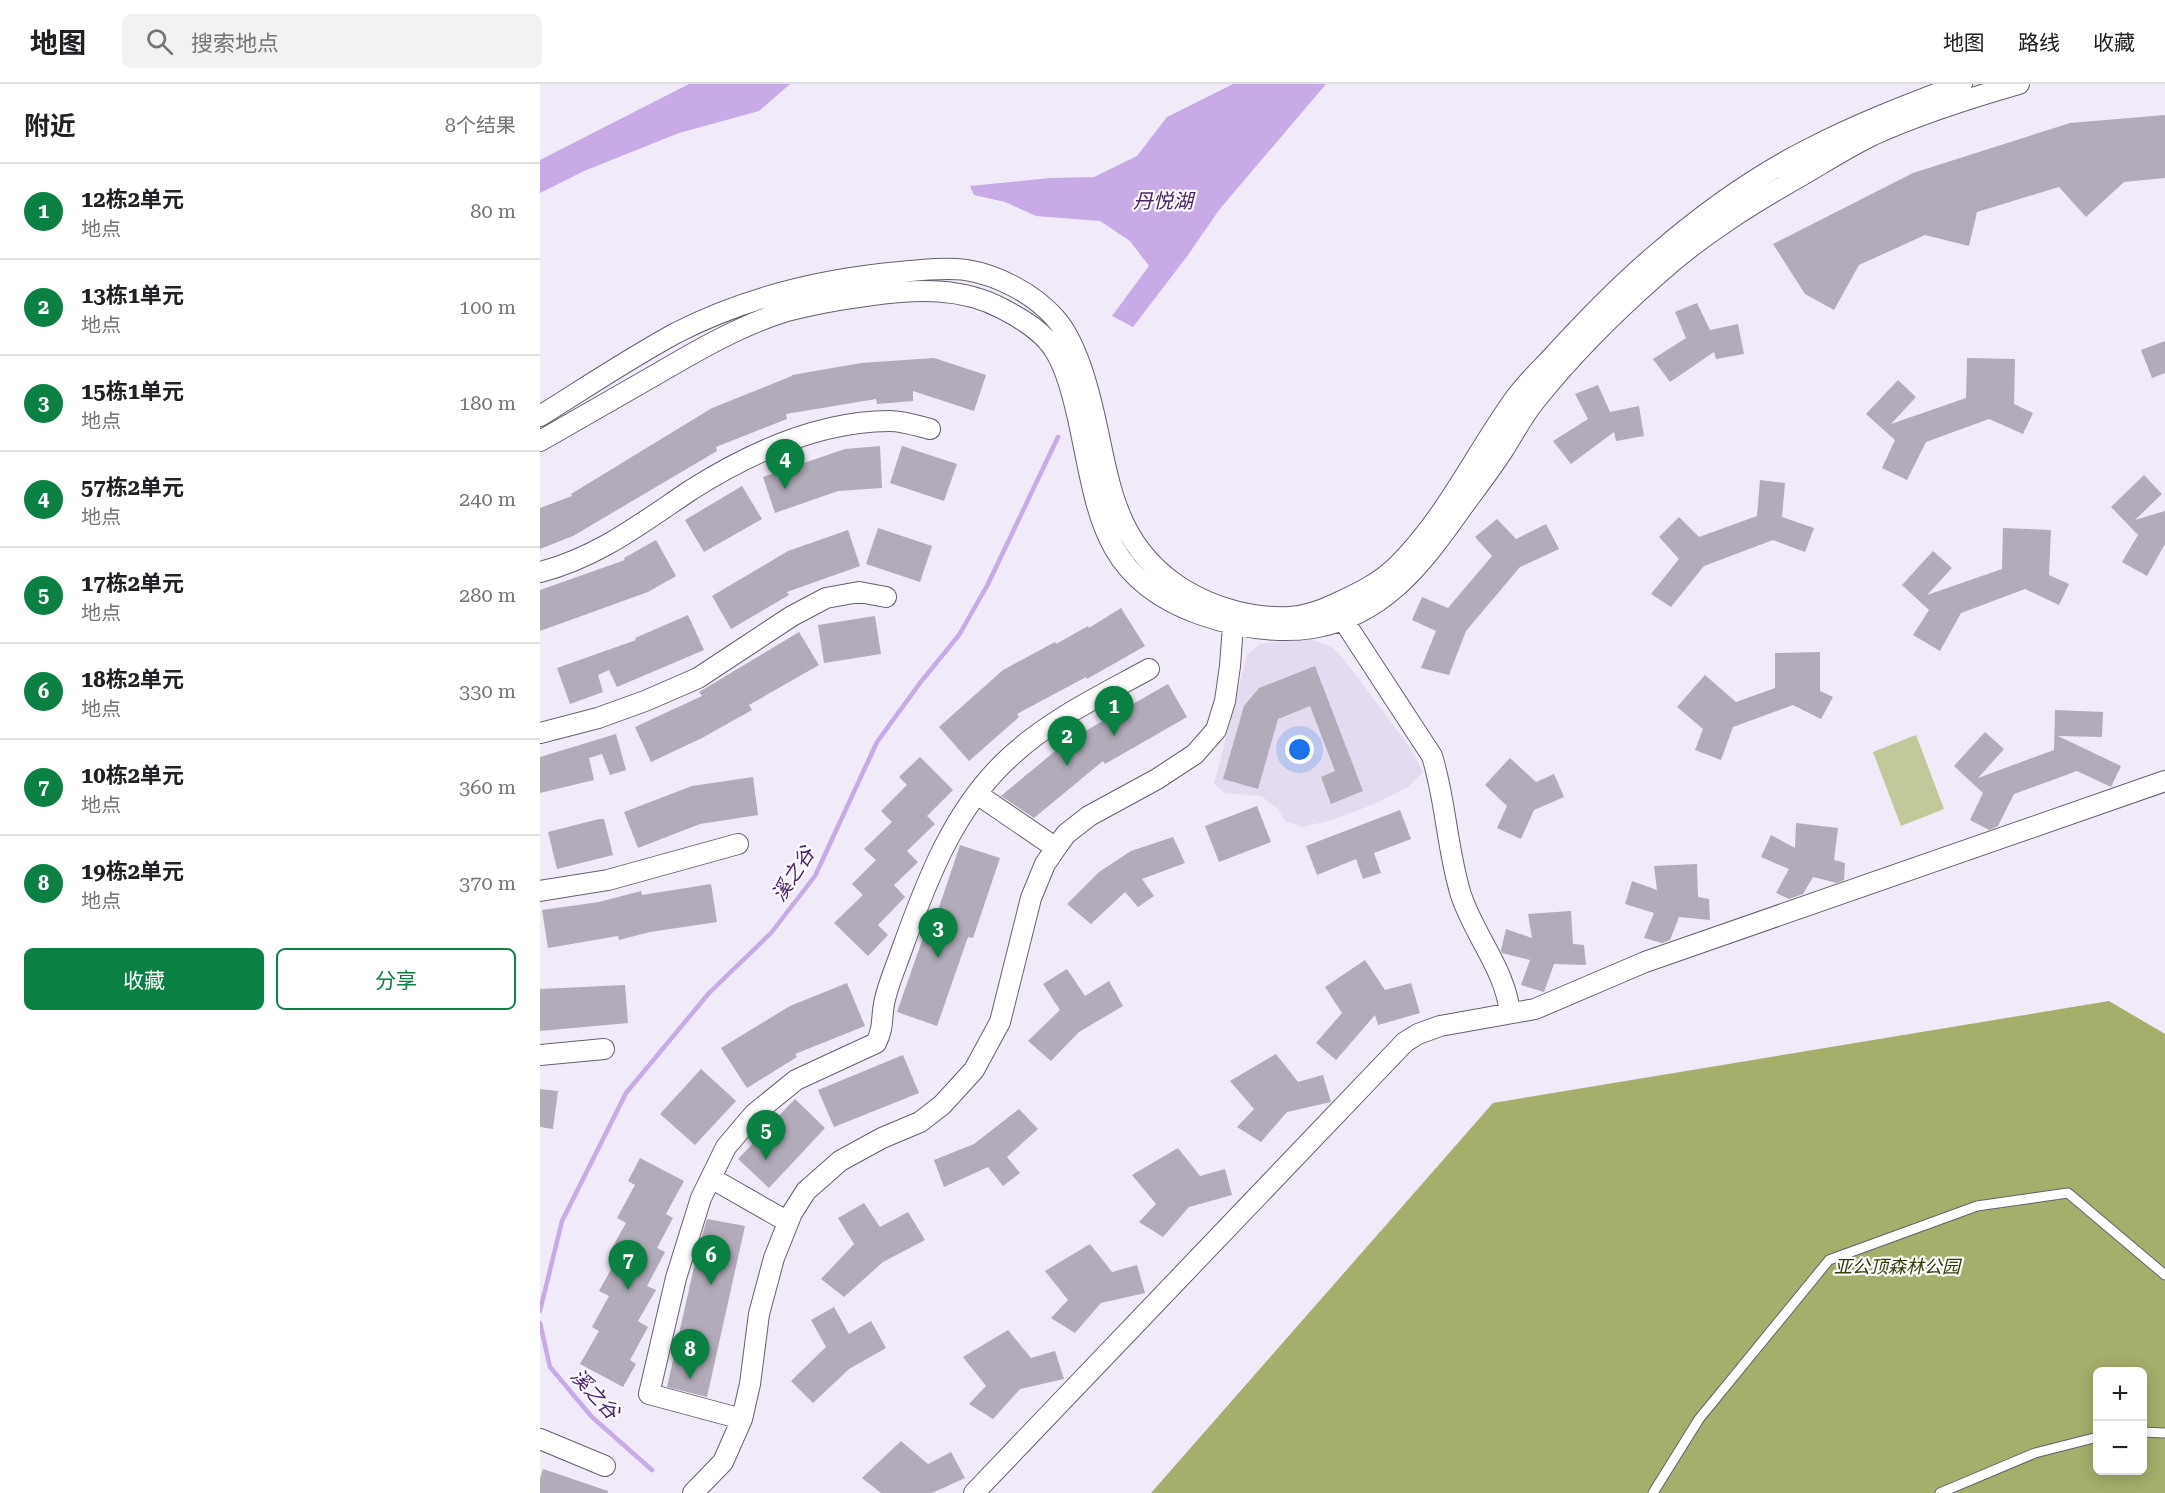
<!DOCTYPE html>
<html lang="zh">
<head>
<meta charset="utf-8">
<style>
  :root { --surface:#fff; --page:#f2f2f2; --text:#202124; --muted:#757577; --line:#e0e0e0; --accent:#0b8043 }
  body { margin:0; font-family:"Roboto Serif","Noto Sans SC",serif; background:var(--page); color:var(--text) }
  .controls { position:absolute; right:18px; bottom:18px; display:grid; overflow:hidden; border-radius:9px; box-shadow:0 3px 15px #0003 }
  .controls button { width:54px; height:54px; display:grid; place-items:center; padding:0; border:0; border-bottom:2px solid var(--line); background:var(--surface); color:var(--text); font:30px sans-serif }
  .you { position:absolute; left:760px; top:666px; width:21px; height:21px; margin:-15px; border:4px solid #fff; border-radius:50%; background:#1a73e8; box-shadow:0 0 0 9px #1a73e833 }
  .badge { display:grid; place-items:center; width:39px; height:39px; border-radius:50%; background:var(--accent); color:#fff; font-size:20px; font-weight:700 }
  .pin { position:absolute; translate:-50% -50px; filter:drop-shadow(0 2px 3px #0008) }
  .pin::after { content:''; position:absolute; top:32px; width:21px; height:18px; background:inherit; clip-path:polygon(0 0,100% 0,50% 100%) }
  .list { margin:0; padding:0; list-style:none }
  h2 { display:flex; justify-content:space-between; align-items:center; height:78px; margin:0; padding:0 24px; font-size:26px }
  h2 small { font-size:20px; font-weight:400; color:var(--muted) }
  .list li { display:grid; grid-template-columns:39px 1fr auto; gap:18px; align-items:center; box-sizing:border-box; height:96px; padding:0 24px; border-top:2px solid var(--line) }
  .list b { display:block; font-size:22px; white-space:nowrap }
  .list p { margin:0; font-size:20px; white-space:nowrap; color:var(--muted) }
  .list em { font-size:20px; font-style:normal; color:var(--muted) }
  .actions { display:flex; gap:12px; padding:18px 24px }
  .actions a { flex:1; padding:14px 0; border:2px solid var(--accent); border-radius:9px; text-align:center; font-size:21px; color:var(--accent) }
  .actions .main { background:var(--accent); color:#fff }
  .icon { flex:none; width:33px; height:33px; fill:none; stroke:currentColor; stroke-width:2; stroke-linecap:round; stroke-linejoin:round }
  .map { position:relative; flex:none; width:1625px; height:1409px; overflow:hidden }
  header { display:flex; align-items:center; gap:36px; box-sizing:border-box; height:84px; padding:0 30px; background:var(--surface); border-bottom:2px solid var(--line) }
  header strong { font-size:28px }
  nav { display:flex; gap:33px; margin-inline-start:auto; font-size:21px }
  .search { width:420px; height:54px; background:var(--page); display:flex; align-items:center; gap:15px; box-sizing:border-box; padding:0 21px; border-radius:9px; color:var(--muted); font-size:22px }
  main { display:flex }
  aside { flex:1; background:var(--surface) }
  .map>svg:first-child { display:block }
  .built { fill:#e4dbf0 }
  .green { fill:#c1c89a }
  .forest { fill:#a5ae6b; fill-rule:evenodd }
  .water { fill:#c7aae6 }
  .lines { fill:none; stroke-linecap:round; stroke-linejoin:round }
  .stream { stroke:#c7aae6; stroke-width:4.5 }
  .building { fill:#b2abb9 }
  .service-casing { stroke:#66606d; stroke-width:11 }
  .minor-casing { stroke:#66606d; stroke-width:22 }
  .service { stroke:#fff; stroke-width:9 }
  .minor { stroke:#fff; stroke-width:20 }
  .labels { text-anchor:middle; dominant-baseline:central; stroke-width:4.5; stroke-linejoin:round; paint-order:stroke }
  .park-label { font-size:18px; font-style:italic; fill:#373c07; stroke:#fbfafd }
  .water-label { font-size:20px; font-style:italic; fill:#492369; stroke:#fbfafd }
</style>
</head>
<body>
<header>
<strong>地图</strong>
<div class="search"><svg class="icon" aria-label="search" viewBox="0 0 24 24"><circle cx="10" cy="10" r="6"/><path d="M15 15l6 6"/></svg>搜索地点</div>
<nav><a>地图</a><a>路线</a><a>收藏</a></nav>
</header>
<main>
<aside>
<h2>附近<small>8个结果</small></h2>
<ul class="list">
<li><span class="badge">1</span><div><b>12栋2单元</b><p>地点</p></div><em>80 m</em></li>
<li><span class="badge">2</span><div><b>13栋1单元</b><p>地点</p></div><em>100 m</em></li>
<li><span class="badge">3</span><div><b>15栋1单元</b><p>地点</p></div><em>180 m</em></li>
<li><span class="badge">4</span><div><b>57栋2单元</b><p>地点</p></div><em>240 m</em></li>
<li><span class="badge">5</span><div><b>17栋2单元</b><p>地点</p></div><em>280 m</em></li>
<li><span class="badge">6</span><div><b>18栋2单元</b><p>地点</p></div><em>330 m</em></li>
<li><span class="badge">7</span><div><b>10栋2单元</b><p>地点</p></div><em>360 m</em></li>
<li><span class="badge">8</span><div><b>19栋2单元</b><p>地点</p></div><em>370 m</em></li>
</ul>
<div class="actions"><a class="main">收藏</a><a>分享</a></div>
</aside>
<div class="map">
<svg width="1625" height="1409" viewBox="0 0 1625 1409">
  <rect width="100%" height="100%" fill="#f1eaf9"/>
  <path class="built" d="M768 554 792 563 806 578 869 662 883 688 868 703 832 721 788 737 762 743 745 737 737 724 721 712 685 709 674 700 707 571 720 560Z"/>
  <path class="green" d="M1376 651 1404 725 1361 742 1333 668Z"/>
  <path class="forest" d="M1569 917 1625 950V1409H611L953 1019ZM1558 1288H1602V1386H1558Z"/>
  <path class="water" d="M149 0H250L219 27 139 49 44 87 0 109V76Z
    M693 0H786L679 126 648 171 593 243 572 232 609 182 590 157 560 137 496 132 465 118 434 111 430 102 510 94 554 93 597 72 627 33Z"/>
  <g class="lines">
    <path class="stream" d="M0 1227 22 1137 86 1009 169 909 231 849 275 792 337 658 380 599 419 551 448 500 518 353
      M0 1239 10 1283 52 1333 112 1386"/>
  </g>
  <path class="building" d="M1625 31V94L1584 98 1546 133 1519 103 1437 128 1429 162 1385 151 1319 181 1294 226 1265 210 1233 160 1373 89 1530 39Z
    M1157 219 1170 246 1198 240 1204 270 1176 275 1174 268 1130 298 1113 275 1146 254 1135 228Z
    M1625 257V289L1612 294 1601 266Z
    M394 274 446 291 434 327 373 307V317L337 320 336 315 246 330 247 335 176 363 177 367 33 452 0 465V424L32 412 31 410 172 324 252 292V291L321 279Z
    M1427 274 1475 275 1474 320 1493 329 1483 350 1449 335 1386 358 1367 396 1342 384 1355 356 1326 330 1358 296 1376 313 1351 340 1426 314Z
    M1058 301 1070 328 1099 322 1104 352 1076 357 1074 348 1031 380 1013 357 1048 335 1035 310Z
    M340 362 342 404 298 407 235 429 223 393 305 365Z
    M362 362 417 380 404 417 350 399Z
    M1604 391 1622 410 1595 436 1625 427V460L1607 492 1582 478 1598 451 1571 423Z
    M1220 396 1245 399 1242 433 1274 444 1265 468 1233 456 1164 482 1131 523 1111 510 1139 475 1119 453 1139 433 1159 453 1217 432Z
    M202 402 222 435 164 468 145 436Z
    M957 435 976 455 1006 440 1019 465 980 483 926 547 909 591 881 584 896 547 872 536 882 513 908 524 952 472 935 453Z
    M338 444 392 462 380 498 326 480Z
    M1463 444 1511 446 1509 491 1529 500 1519 521 1485 505 1421 529 1400 567 1373 551 1389 526 1362 501 1393 467 1412 484 1387 511 1462 485Z
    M308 446 320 482 247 508 249 511 191 545 172 512 248 467Z
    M116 456 136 492 108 508 0 547V506L85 476 84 474Z
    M581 524 605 562 547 595 546 593 477 630 479 633 429 677 399 643 463 586 515 558 516 560 548 542 549 544Z
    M148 531 164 566 77 603 69 586 58 591 63 608 30 620 17 584 96 556 95 554Z
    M335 532 341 570 284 579 278 541Z
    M259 548 279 581 209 621 212 626 162 654 111 678 95 643 162 612 159 608Z
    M1280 568V607L1293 613 1281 635 1253 621 1193 643 1181 676 1155 666 1163 645 1137 623 1165 591 1196 618 1235 604V569Z
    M775 582 823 707 791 720 781 693 795 687 770 622 738 635 718 705 683 695 704 622 719 604Z
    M628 600 647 633 565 680 563 677 494 734 461 712 532 653 533 654Z
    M1515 626 1563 628 1562 653 1518 652 1581 682 1571 703 1537 687 1474 710 1458 742 1449 746 1430 736 1443 709 1414 682 1445 648 1464 665 1438 694 1514 666Z
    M76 650 86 686 70 691 62 670 49 674 54 696 0 709V673Z
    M380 673 413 706 387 732 395 740 367 767 378 778 354 801 365 813 338 841 348 851 328 872 294 839 323 811 312 800 336 776 324 765 352 738 341 727 367 701 359 693Z
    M970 674 996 698 1014 690 1024 713 994 726 981 755 957 744 967 722 945 701Z
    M213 693 218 731 160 740 98 764 84 728 152 702Z
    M717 722 731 758 679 778 665 742Z
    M860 726 871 755 834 769 841 789 823 795 816 775 777 791 766 762Z
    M59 735H64L73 771 17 785 8 748Z
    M1256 739 1298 744 1294 776 1305 779 1304 796 1297 799 1273 793 1263 810 1249 815 1236 809 1249 785 1221 773 1231 751 1255 764Z
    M633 753 645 779 602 795 614 812 598 823 585 808 551 840 527 820 559 788 591 767Z
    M420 761 460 774 433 854 428 853 397 942 357 928 385 848 390 850Z
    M1157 780 1158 813 1169 815 1170 836 1139 833 1130 856 1122 859 1104 854 1114 829 1085 820 1092 797 1117 806 1114 782Z
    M171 800 177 838 110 848 79 856 78 852 8 864 2 826 59 818 101 807 102 811Z
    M1031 827 1033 860 1044 861 1046 881 1014 880 1004 908 981 901 990 876 962 869 961 866 966 845 992 854 988 830Z
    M825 876 845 906 871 899 880 929 838 941 835 931 796 976 776 959 802 929 785 903Z
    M527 885 545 912 569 897 583 922 539 948 511 977 488 957 520 926 503 900Z
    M307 899 325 942 255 970 257 973 207 1004 181 964 250 922Z
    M85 901 88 939 0 947V905Z
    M736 970 758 998 783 991 791 1018 747 1028 721 1058 697 1043 714 1025 690 997Z
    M363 971 379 1009 294 1043 278 1006Z
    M161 985 196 1017 155 1061 120 1030Z
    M0 1005 18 1007 13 1045 0 1043Z
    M255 1015 285 1044 229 1104 198 1075 227 1045 237 1054 239 1052 231 1040Z
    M479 1025 498 1045 467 1073 480 1089 463 1102 448 1083 404 1103 394 1076 434 1060Z
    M638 1064 660 1092 685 1085 692 1111 649 1123 623 1153 599 1138 616 1120 592 1091Z
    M100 1074 144 1097 126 1130 133 1134 117 1164 125 1168 107 1202 116 1206 98 1237 108 1243 90 1276 96 1280 83 1303 40 1280 59 1247 52 1243 69 1212 59 1207 78 1173 69 1169 86 1139 77 1134 95 1101 88 1097Z
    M324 1119 340 1143 368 1128 385 1156 343 1178 304 1213 281 1195 314 1160 298 1134Z
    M167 1135 205 1142 167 1313 127 1303 159 1161Z
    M550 1160 572 1188 597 1181 605 1209 561 1219 535 1249 511 1234 528 1216 505 1187Z
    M294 1223 309 1250 331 1237 346 1264 309 1285 273 1319 251 1297 286 1263 271 1236Z
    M468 1246 491 1274 515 1267 524 1295 480 1305 453 1335 429 1320 446 1302 423 1273Z
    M361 1357 388 1380 411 1368 425 1394 392 1409H341L322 1394Z
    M3 1385 68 1407V1409H0V1394Z"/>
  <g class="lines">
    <defs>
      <path id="service" d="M1602 1348 1625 1349
        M1113 1409 1159 1335 1289 1176 1437 1122 1528 1109 1625 1191
        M1400 1409 1495 1369 1558 1353"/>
      <path id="minor" d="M0 332C45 304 90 274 136 249 206 213 282 195 360 188 381 186 405 183 426 186 458 191 494 210 515 234 527 247 535 266 541 283 571 367 558 452 643 505 674 524 713 535 750 533 766 532 780 527 795 520 817 510 840 499 858 481 907 432 936 368 976 313 987 298 1001 285 1014 271 1045 237 1078 203 1114 172 1160 132 1212 94 1267 66 1317 40 1369 20 1422 0
        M0 357C39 335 78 312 117 290 158 266 201 241 247 227 275 219 303 215 332 211 377 205 422 203 463 225 482 235 504 248 515 267 526 285 532 309 537 330 558 423 557 493 659 530 696 543 734 550 773 544 842 532 881 482 919 428 934 407 950 387 964 365 974 349 983 332 995 317 1030 273 1074 229 1116 192 1161 151 1213 119 1266 89 1288 76 1310 62 1333 51 1380 30 1430 14 1479 0
        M0 488C57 474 103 438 151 406 211 368 279 337 350 337 363 337 378 342 390 345
        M796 525 892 672C906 717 907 766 921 811 935 853 965 885 970 929
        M0 649 58 634 105 617 158 594 252 532 286 514 319 508 346 513
        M437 710 516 764
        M0 807 68 796 198 760
        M0 971 64 965
        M171 1094 248 1138
        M202 1335 109 1310 136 1194 161 1114 186 1063 214 1030 256 996 336 959C344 943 341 936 344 920 347 903 355 885 361 868 386 798 414 723 471 672 511 635 562 611 609 585
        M0 1355 65 1382
        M153 1409 183 1378 202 1335 210 1300 219 1230 234 1174 252 1129 266 1107 300 1077 342 1054 380 1038 402 1021 434 986 460 938 491 814 505 780 516 764 526 750 549 732 617 695 655 670 676 646 685 617 690 582 694 528
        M434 1409 865 958 878 950 900 942 995 925 1105 878 1625 697"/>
    </defs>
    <use href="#service" class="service-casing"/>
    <use href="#minor" class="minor-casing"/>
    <use href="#service" class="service"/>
    <use href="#minor" class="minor"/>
  </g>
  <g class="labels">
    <g class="park-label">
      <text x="1357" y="1182">亚公顶森林公园</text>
    </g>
    <g class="water-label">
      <text x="623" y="117">丹悦湖</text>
      <text transform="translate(253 790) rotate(-57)">溪之谷</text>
      <text transform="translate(55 1310) rotate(47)">溪之谷</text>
    </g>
  </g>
</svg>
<div class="controls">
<button>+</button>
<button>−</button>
</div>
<div class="you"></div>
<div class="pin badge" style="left:574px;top:652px">1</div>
<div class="pin badge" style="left:527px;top:682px">2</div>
<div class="pin badge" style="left:398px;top:874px">3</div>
<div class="pin badge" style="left:245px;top:405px">4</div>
<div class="pin badge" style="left:226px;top:1076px">5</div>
<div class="pin badge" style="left:171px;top:1201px">6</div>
<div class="pin badge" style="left:88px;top:1206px">7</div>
<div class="pin badge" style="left:150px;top:1295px">8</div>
</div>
</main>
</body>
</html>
